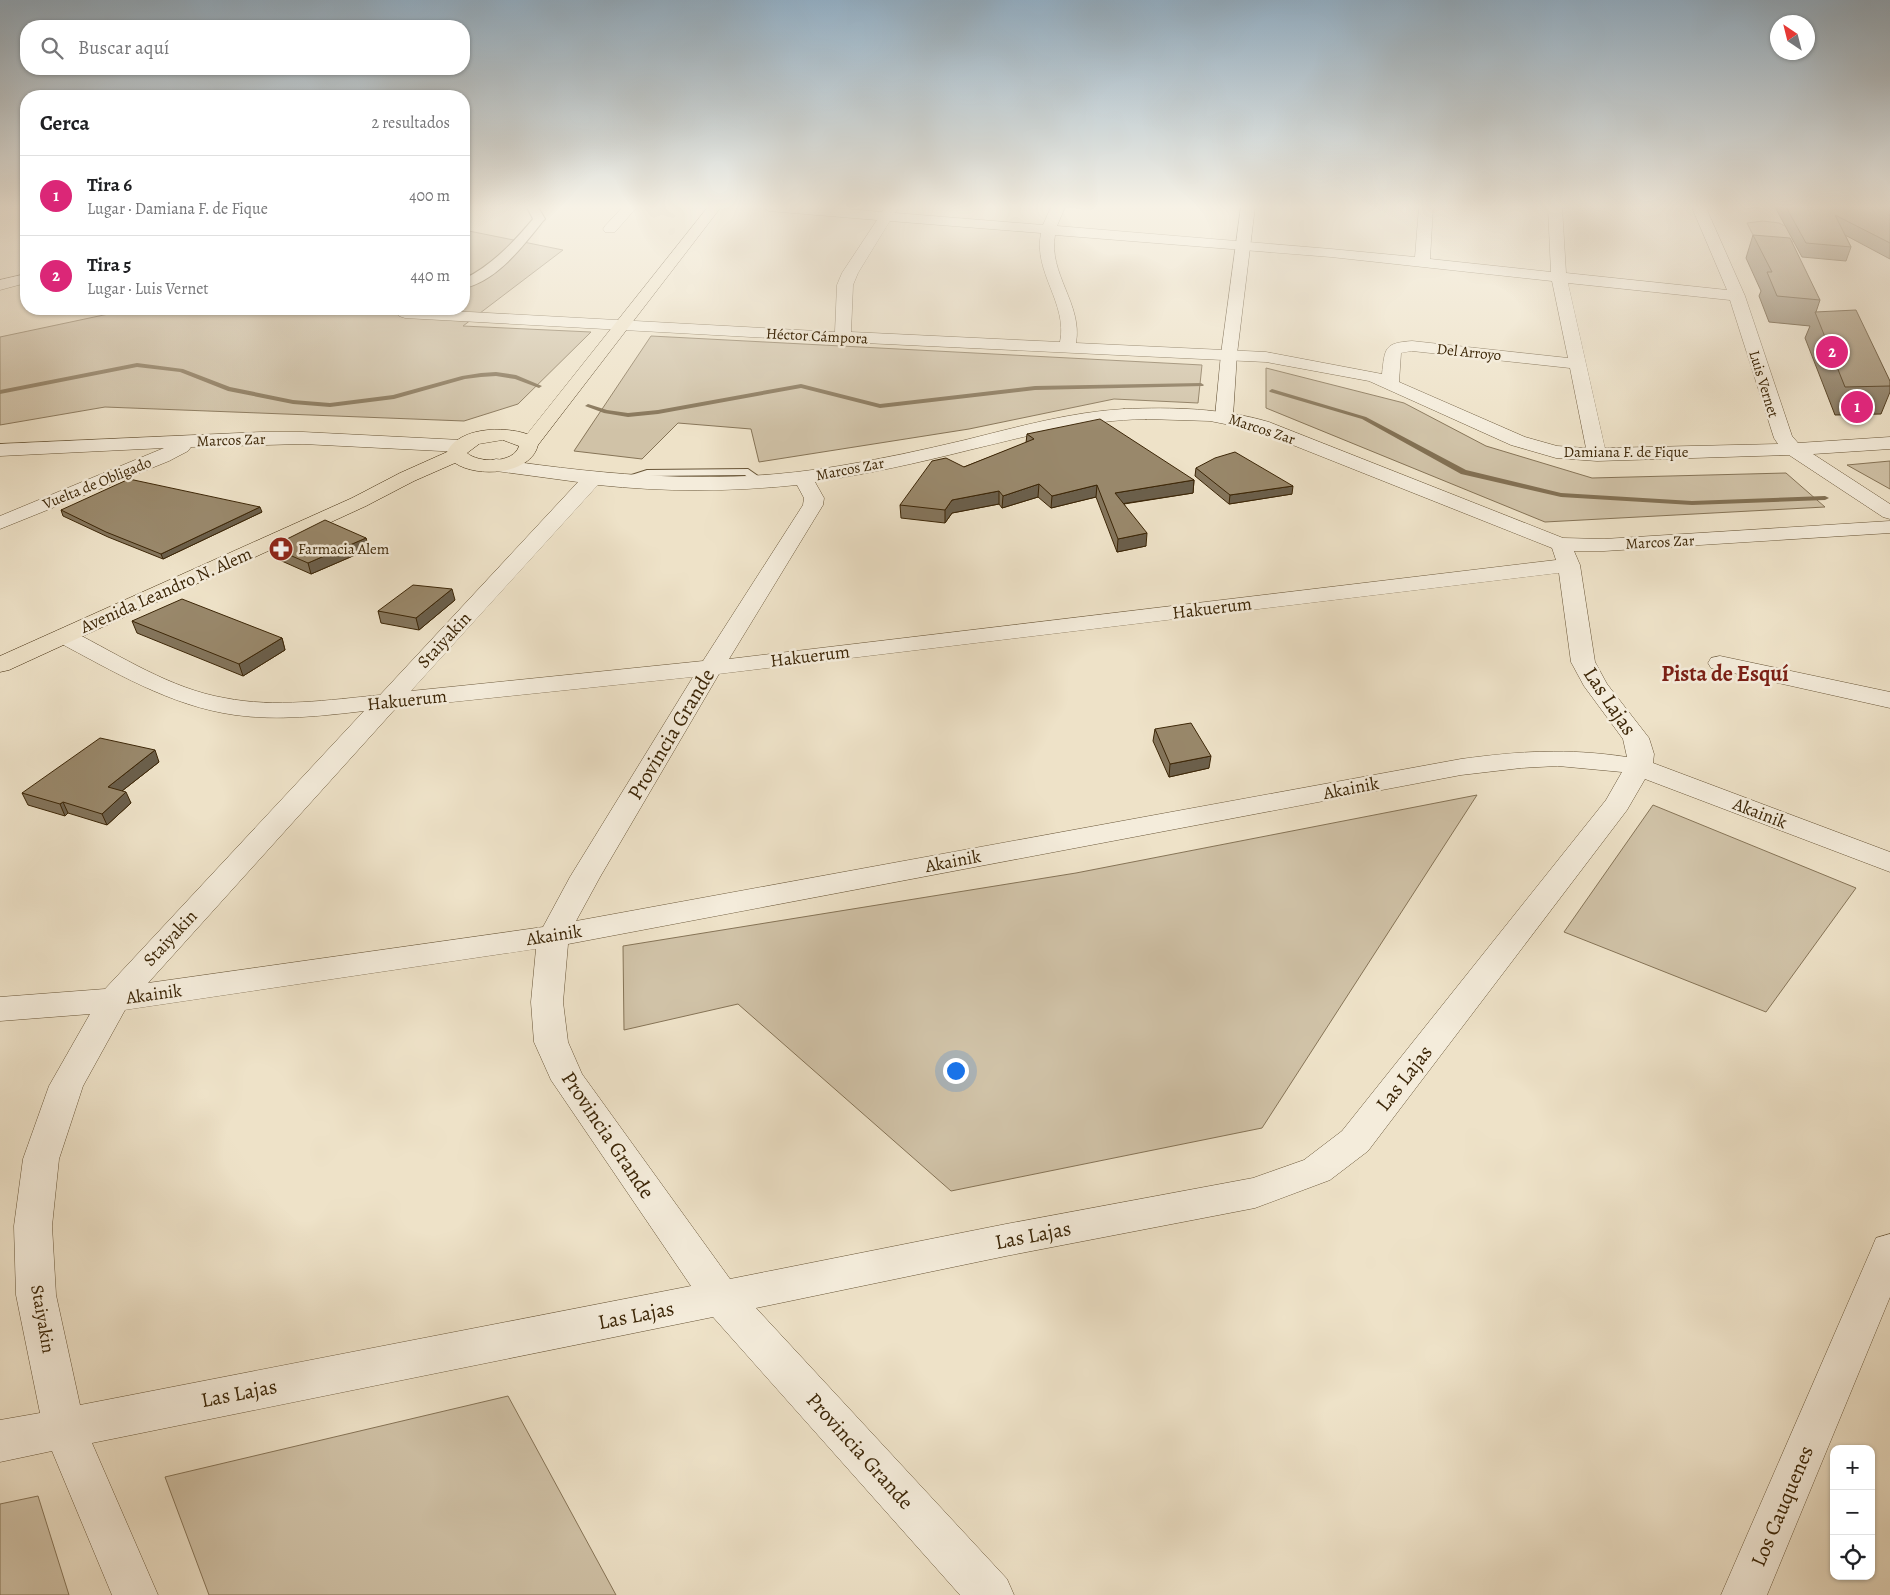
<!DOCTYPE html>
<html lang="es">
<head>
<meta charset="utf-8">
<style>
  :root { --surface:#fff; --page:#f2f2f2; --text:#202124; --muted:#757577; --line:#e0e0e0; --accent:#db2777 }
  body { margin:0; font-family:Alegreya,serif; background:var(--page); color:var(--text) }
  .controls { position:absolute; right:15px; bottom:15px; display:grid; overflow:hidden; border-radius:10px; box-shadow:0 1px 4px #0004 }
  .controls button { width:45px; height:45px; display:grid; place-items:center; padding:0; border:0; border-bottom:1px solid var(--line); background:var(--surface); color:var(--text); font:25px sans-serif }
  .compass { position:absolute; left:1770px; top:15px; width:45px; height:45px; border-radius:50%; background:var(--surface); box-shadow:0 1px 4px #0004; rotate:325deg }
  .you { position:absolute; left:955px; top:1070px; width:18px; height:18px; margin:-12px; border:4px solid #fff; border-radius:50%; background:#1a73e8; box-shadow:0 0 0 8px #1a73e833 }
  .badge { display:grid; place-items:center; width:32px; height:32px; border-radius:50%; background:var(--accent); color:#fff; font-size:16px; font-weight:700 }
  .pin { position:absolute; translate:-50% -50%; border:2px solid #fff; box-shadow:0 1px 5px #0006 }
  .list { margin:0; padding:0; list-style:none }
  h2 { display:flex; justify-content:space-between; align-items:center; height:65px; margin:0; padding:0 20px; font-size:21px }
  h2 small { font-size:16px; font-weight:400; color:var(--muted) }
  .list li { display:grid; grid-template-columns:32px 1fr auto; gap:15px; align-items:center; box-sizing:border-box; height:80px; padding:0 20px; border-top:1px solid var(--line) }
  .list b { display:block; font-size:19px; white-space:nowrap }
  .list p { margin:0; font-size:16px; white-space:nowrap; color:var(--muted) }
  .list em { font-size:16px; font-style:normal; color:var(--muted) }
  .icon { flex:none; width:28px; height:28px; fill:none; stroke:currentColor; stroke-width:2; stroke-linecap:round; stroke-linejoin:round }
  .map { position:relative; flex:none; width:1890px; height:1595px; overflow:hidden }
  .search { position:absolute; background:var(--surface); box-shadow:0 1px 4px #0004; left:20px; top:20px; width:450px; height:55px; display:flex; align-items:center; gap:12px; box-sizing:border-box; padding:0 18px; border-radius:20px; color:var(--muted); font-size:19px }
  .panel { position:absolute; background:var(--surface); box-shadow:0 1px 4px #0004; left:20px; top:90px; width:450px; height:225px; border-radius:20px }
  .map>svg:first-child { display:block }
  .green { fill:#d0c2a7; stroke:#867457 }
  .lines { fill:none; stroke-linecap:round; stroke-linejoin:round }
  .stream { fill:#827053; fill-rule:evenodd }
  .service-casing { stroke:#685537; stroke-width:2 }
  .pedestrian-casing { stroke:#685537; stroke-width:2 }
  .minor-casing { stroke:#685537; stroke-width:1 }
  .secondary-casing { stroke:#3c2607; stroke-width:1 }
  .trunk-casing { stroke:#3c2607; stroke-width:1 }
  .service { fill:#f4ecdb; fill-rule:evenodd }
  .pedestrian { fill:#f4ecdb; fill-rule:evenodd }
  .minor { fill:#f4ecdb; fill-rule:evenodd }
  .secondary { fill:#f4ecdb; fill-rule:evenodd }
  .trunk { fill:#eee2c8; fill-rule:evenodd }
  .wall { fill:#84755c; stroke:#3c2607 }
  .shaded-wall { fill:#6b5f4b; stroke:#3c2607 }
  .building { fill:#99886b; stroke:#3c2607 }
  .labels { text-anchor:middle; dominant-baseline:central; stroke-width:5; stroke-linejoin:round; paint-order:stroke }
  .far-street-label { font-size:15px; fill:#3c2607; stroke:#f4ecdb }
  .far-poi-label { font-size:15px; fill:#3c2607; stroke:#f4ecdb; text-anchor:start }
  .street-label { font-size:18px; fill:#3c2607; stroke:#f4ecdb }
  .near-street-label { font-size:21px; fill:#3c2607; stroke:#f4ecdb }
  .district-label { font-size:22px; font-weight:bold; fill:#7a1f14; stroke:#f4ecdb }
</style>
</head>
<body>
<div class="map">
<svg width="1890" height="1595" viewBox="0 0 1890 1595">
  <rect width="100%" height="100%" fill="#eee2c8"/>
  <filter id="stains"><feTurbulence type="fractalNoise" baseFrequency=".004" numOctaves="4"/><feColorMatrix values="0 0 0 0 .2 0 0 0 0 .09 0 0 0 0 .02 0 0 0 .5 -.17"/></filter>
  <radialGradient id="worn" r=".72"><stop offset=".6" stop-color="#630" stop-opacity="0"/><stop offset="1" stop-color="#630" stop-opacity=".3"/></radialGradient>
  <path class="green" d="M1763 221 1779 223 1789 228 1794 241 1789 244 1755 239 1747 223Z
    M464 230 563 250 463 326 591 332 518 404 464 421 105 407 0 425V337L132 309H464Z
    M651 336 1202 365 1198 403 1114 399 969 429 759 462 751 429 678 423 642 459 574 451Z
    M1266 368 1404 403 1486 446 1592 478 1786 473 1825 507 1545 522 1266 408Z
    M1890 461V489L1847 465Z
    M1477 795 1262 1128 951 1191 738 1004 624 1030 623 946 1076 873Z
    M1653 805 1856 888 1766 1012 1564 932Z
    M508 1396 616 1595H209L165 1477Z
    M38 1496 69 1595H0V1504Z"/>
  <g class="lines">
    <path class="stream" d="M137 363 183 369 230 387 293 400 330 403 393 395 462 376 481 373 496 372 516 375 542 386 539 388 515 379 496 376 481 377 465 379 394 399 330 407 293 404 228 391 180 372 137 367 0 394V390Z
      M1201 383 1204 385 1203 386 1035 390 880 408 801 388 658 414 628 417 604 413 585 406 588 404 607 410 628 413 658 410 801 384 880 404 1035 386Z
      M1272 389 1366 417 1466 470 1561 493 1692 501 1825 496 1829 498 1825 500 1692 505 1561 497 1461 474 1362 419 1270 392 1269 391Z"/>
    <defs>
      <path id="service" d="M748 469 765 481 766 483 765 485H757L745 475 648 476 623 484 618 481 619 479 647 470Z"/>
      <path id="pedestrian" d="M527 207H538L545 219 543 221C523 246 497 281 464 288V279C492 265 513 243 533 219Z"/>
      <path id="minor" d="M623 207H637L615 232H605L603 229 605 226Z
        M763 207H823L882 212 885 207H899L895 213 1043 225 1051 207H1065L1057 226 1331 249 1415 257 1419 207H1433L1430 259 1551 272 1548 207H1562L1566 273 1727 290 1693 210 1694 207H1708L1707 210 1745 296 1792 436 1798 443 1890 437V449L1813 454 1890 504V519L1883 517 1789 455 1597 461 1556 458 1511 445 1369 381 1266 362 843 342 405 318 399 316 397 313 403 309H415L835 332 837 285 842 273 877 220 769 211ZM890 221 1041 233C1033 273 1068 303 1060 342L851 332 853 285 858 273ZM1055 235 1331 257 1552 281 1568 358 1412 341C1384 343 1385 348 1382 374L1266 352 1076 343C1083 304 1048 274 1055 235ZM1568 283 1730 300 1774 438 1778 444 1605 448ZM1412 351 1570 368 1586 448 1557 446 1525 437 1399 382 1401 353Z
        M26 274V283L0 290V280Z
        M1124 409C1173 407 1222 408 1269 422L1563 538 1604 539 1890 521V533L1604 551H1574L1580 565 1595 662 1607 684 1649 738 1654 754 1653 763 1890 852V872L1645 779 1627 810 1368 1151 1330 1180 1255 1208 1006 1256 756 1308 1007 1579 1014 1595H960L713 1317 92 1443 158 1595H112L52 1451 0 1462V1420L40 1413 16 1295 14 1226 23 1159 49 1086 90 1014 0 1021V997L105 989 364 711C322 716 277 721 235 715 170 706 113 671 56 641L52 636 56 631 64 629 72 631C121 656 171 689 225 698 275 708 329 700 380 695L578 482 496 471 489 469 486 465 489 461 496 459C612 476 722 486 839 466 881 459 923 450 965 440 1018 427 1070 412 1124 409ZM1146 419 1210 421 1255 430 1552 548 1556 560 729 659 823 505 824 498 815 482C867 474 918 463 969 450 1028 436 1085 420 1146 419ZM598 485C664 492 730 492 797 485L804 498 803 505 703 661 411 691ZM1559 573 1571 662 1584 686 1623 739 1627 757C1566 748 1522 751 1461 759L576 921 600 877 719 674ZM693 677 570 877 543 927 148 983 396 708ZM1558 766 1622 772 1606 800 1342 1131 1304 1160 1253 1178 1006 1224 730 1279 582 1074 568 1042 563 1002 568 944 1461 775 1521 768ZM536 949 531 1002 534 1042 551 1080 691 1286 80 1405 56 1295 52 1226 59 1159 83 1086 125 1010Z
        M262 432H303L461 440 468 442 471 446 468 450 461 452 303 444 191 447 188 451 169 461 0 529V516L164 448 0 456V444Z
        M1720 656 1890 692V708L1711 668 1708 663 1711 658Z
        M1890 1234V1297L1767 1595H1721L1871 1250 1876 1238Z"/>
      <path id="secondary" d="M1241 207H1255L1237 354 1233 416 1231 420 1224 422 1217 420 1215 416 1221 354Z"/>
      <path id="trunk" d="M708 207H721L538 445C531 475 477 478 455 463L414 481 366 506 9 670 0 672V656L352 498 400 473 447 452C459 427 504 426 527 434ZM503 440 519 446C514 464 478 463 467 453L479 444Z"/>
    </defs>
    <use href="#service" class="service-casing"/>
    <use href="#pedestrian" class="pedestrian-casing"/>
    <use href="#minor" class="minor-casing"/>
    <use href="#secondary" class="secondary-casing"/>
    <use href="#trunk" class="trunk-casing"/>
    <use href="#service" class="service"/>
    <use href="#pedestrian" class="pedestrian"/>
    <use href="#minor" class="minor"/>
    <use href="#secondary" class="secondary"/>
    <use href="#trunk" class="trunk"/>
  </g>
  <path class="wall" d="M1775 207H1890V259L1845 235 1851 247 1846 261 1802 257Z
    M1753 235 1820 300 1816 312 1890 381V392L1881 414 1835 415 1805 338 1810 326 1769 322 1759 296 1761 291 1746 258Z
    M1027 434 1194 480 1193 493 1124 504 1146 546 1117 552 1096 497 1051 508 1038 497 1002 508 999 504 952 513 945 523 901 518 900 505 964 467 1026 443Z
    M1196 468 1292 494 1229 504 1195 476Z
    M61 510 262 512 163 559 108 537 63 516Z
    M366 538 369 549 311 574 275 558 271 547Z
    M455 600 419 630 381 623 378 611Z
    M132 621 282 638 285 650 243 676 137 633Z
    M1155 729 1209 768 1169 777 1153 741Z
    M159 762 122 791 131 803 107 825 68 813 65 816 28 805 22 793Z"/>
  <path class="shaded-wall" d="M1194 480 1193 493 1114 505 1115 493Z
    M1039 484 1038 497 1002 508 1003 496Z
    M1097 485 1096 497 1051 508 1052 496Z
    M1293 486 1292 494 1229 504 1230 495Z
    M999 491V504L952 513 945 523V510L952 500Z
    M260 507 262 512 163 559 161 554Z
    M1147 533 1146 546 1117 552 1118 539Z
    M366 538 369 549 311 574 308 563Z
    M452 589 455 600 419 630 416 618Z
    M282 638 285 650 243 676 239 664Z
    M155 750 159 762 113 798 108 787Z
    M1211 756 1209 768 1169 777 1170 764Z
    M126 792 131 803 107 825 102 814Z
    M63 802 68 813 65 816 60 804Z"/>
  <path class="building" d="M1786 207H1890V243L1835 215 1851 247 1806 243Z
    M1753 235 1790 238 1820 300 1777 296 1767 272H1772Z
    M1856 310 1890 381V386L1845 387 1815 312Z
    M1100 419 1194 480 1115 493 1147 533 1118 539 1097 485 1052 496 1039 484 1003 496 999 491 952 500 945 510 900 505 932 461 946 458 964 467 1034 439 1027 434Z
    M1235 452 1293 486 1230 495 1196 468 1215 458Z
    M129 479 260 507 161 554 106 532 61 510Z
    M325 520 366 538 308 563 271 547Z
    M413 585 452 589 416 618 378 611Z
    M182 599 282 638 239 664 132 621Z
    M1191 723 1211 756 1170 764 1155 729Z
    M100 738 155 750 108 787 126 792 102 814 63 802 60 804 22 793Z"/>
  <linearGradient id="sky" x2="0" y2="1"><stop stop-color="#92adc1"/><stop offset="0.48" stop-color="#f7f2e6"/><stop offset="1" stop-color="#f7f2e6" stop-opacity="0"/></linearGradient>
  <rect width="1890" height="431" fill="url(#sky)"/>
  <defs>
    <symbol id="pharmacy-disc" viewBox="-11 -11 22 22"><circle r="9.5" fill="#8f2418" stroke="#f4ecdb"/><path d="M-2-6h4v4h4v4h-4v4h-4v-4h-4v-4h4Z" fill="#fff"/></symbol>
  </defs>
  <g fill-rule="evenodd">
    <use href="#pharmacy-disc" x="267" y="535" width="28" height="28"/>
  </g>
  <g class="labels">
    <g class="far-street-label">
      <text transform="translate(817 336) rotate(3)">Héctor Cámpora</text>
      <text transform="translate(1469 352) rotate(6)">Del Arroyo</text>
      <text transform="translate(1764 384) rotate(73)">Luis Vernet</text>
      <text transform="translate(1262 429) rotate(18)">Marcos Zar</text>
      <text transform="translate(231 440) rotate(-2)">Marcos Zar</text>
      <text x="1626" y="452">Damiana F. de Fique</text>
      <text transform="translate(850 469) rotate(-11)">Marcos Zar</text>
      <text transform="translate(97 483) rotate(-22)">Vuelta de Obligado</text>
      <text transform="translate(1660 542) rotate(-3)">Marcos Zar</text>
    </g>
    <g class="far-poi-label">
      <text x="298" y="549">Farmacia Alem</text>
    </g>
    <g class="street-label">
      <text transform="translate(166 590) rotate(-24)">Avenida Leandro N. Alem</text>
      <text transform="translate(1212 608) rotate(-7)">Hakuerum</text>
      <text transform="translate(444 640) rotate(-47)">Staiyakin</text>
      <text transform="translate(810 656) rotate(-7)">Hakuerum</text>
      <text transform="translate(407 700) rotate(-6)">Hakuerum</text>
      <text transform="translate(1351 788) rotate(-11)">Akainik</text>
      <text transform="translate(1760 813) rotate(21)">Akainik</text>
      <text transform="translate(953 861) rotate(-11)">Akainik</text>
      <text transform="translate(554 935) rotate(-9)">Akainik</text>
      <text transform="translate(170 938) rotate(-47)">Staiyakin</text>
      <text transform="translate(154 994) rotate(-8)">Akainik</text>
      <text transform="translate(43 1319) rotate(80)">Staiyakin</text>
    </g>
    <g class="near-street-label">
      <text transform="translate(1610 701) rotate(56)">Las Lajas</text>
      <text transform="translate(671 734) rotate(-59)">Provincia Grande</text>
      <text transform="translate(1404 1078) rotate(-52)">Las Lajas</text>
      <text transform="translate(608 1135) rotate(56)">Provincia Grande</text>
      <text transform="translate(1033 1235) rotate(-11)">Las Lajas</text>
      <text transform="translate(636 1315) rotate(-11)">Las Lajas</text>
      <text transform="translate(239 1393) rotate(-11)">Las Lajas</text>
      <text transform="translate(860 1451) rotate(48)">Provincia Grande</text>
      <text transform="translate(1782 1506) rotate(-67)">Los Cauquenes</text>
    </g>
    <g class="district-label">
      <text x="1725" y="674">Pista de Esquí</text>
    </g>
  </g>
  <rect width="100%" height="100%" filter="url(#stains)"/>
  <rect width="100%" height="100%" fill="url(#worn)"/>
</svg>
<div class="controls">
<button>+</button>
<button>−</button>
<button><svg class="icon" aria-label="locate" viewBox="0 0 24 24"><circle cx="12" cy="12" r="6"/><path d="M12 2v4M12 18v4M2 12h4M18 12h4"/></svg></button>
</div>
<svg class="compass" viewBox="-18 -18 36 36"><path d="M0-13l5 13h-10z" fill="#e53935"/><path d="M0 13l5-13h-10z" fill="#757577"/></svg>
<div class="you"></div>
<div class="pin badge" style="left:1857px;top:407px">1</div>
<div class="pin badge" style="left:1832px;top:352px">2</div>
<div class="search"><svg class="icon" aria-label="search" viewBox="0 0 24 24"><circle cx="10" cy="10" r="6"/><path d="M15 15l6 6"/></svg>Buscar aquí</div>
<section class="panel">
<h2>Cerca<small>2 resultados</small></h2>
<ul class="list">
<li><span class="badge">1</span><div><b>Tira 6</b><p>Lugar · Damiana F. de Fique</p></div><em>400 m</em></li>
<li><span class="badge">2</span><div><b>Tira 5</b><p>Lugar · Luis Vernet</p></div><em>440 m</em></li>
</ul>
</section>
</div>
</body>
</html>
